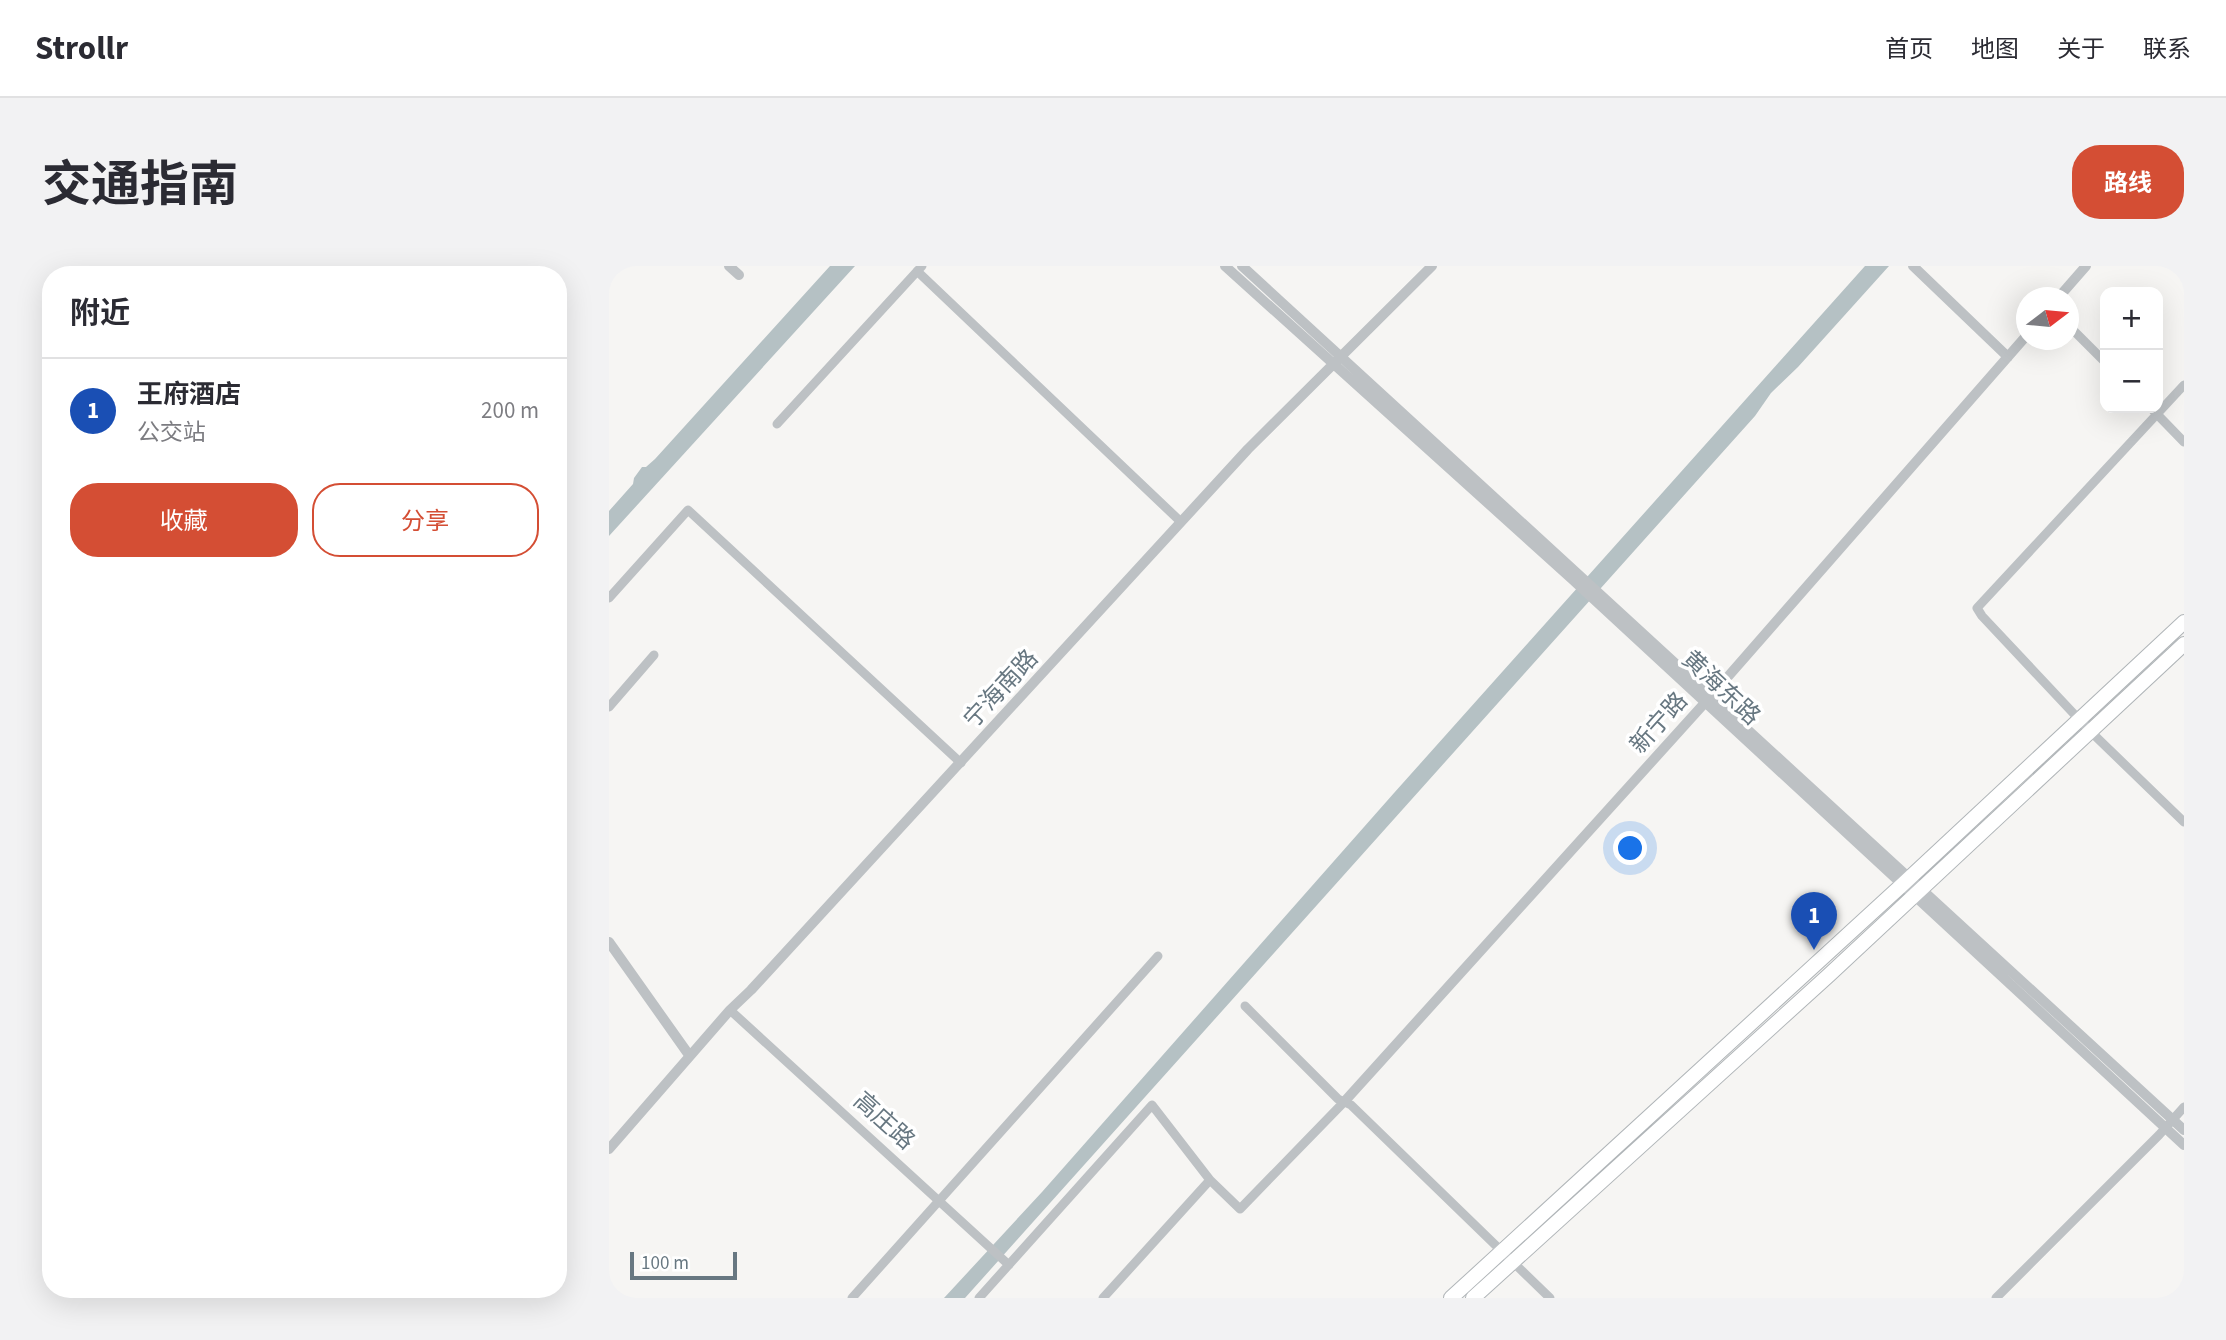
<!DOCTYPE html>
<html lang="zh">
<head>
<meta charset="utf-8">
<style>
  :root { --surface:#fff; --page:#f2f2f3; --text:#2b2b33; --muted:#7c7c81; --line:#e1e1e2; --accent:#d44e34 }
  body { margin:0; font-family:"Source Sans 3","Noto Sans SC",sans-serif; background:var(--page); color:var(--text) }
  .controls { position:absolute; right:21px; top:21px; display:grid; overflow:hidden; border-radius:14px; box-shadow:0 7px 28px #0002 }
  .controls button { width:63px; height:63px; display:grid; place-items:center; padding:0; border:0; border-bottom:2px solid var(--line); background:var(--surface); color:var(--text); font:35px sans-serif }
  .compass { position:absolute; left:1407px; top:21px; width:63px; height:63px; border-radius:50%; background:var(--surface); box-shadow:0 7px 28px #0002; rotate:74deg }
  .scale { position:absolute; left:21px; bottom:18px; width:107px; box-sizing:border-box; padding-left:7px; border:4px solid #677781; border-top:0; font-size:19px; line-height:24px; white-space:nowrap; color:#677781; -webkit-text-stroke:5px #fff; paint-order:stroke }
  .you { position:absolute; left:1022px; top:583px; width:24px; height:24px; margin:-18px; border:5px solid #fff; border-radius:50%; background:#1a73e8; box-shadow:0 0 0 10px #1a73e833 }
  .badge { display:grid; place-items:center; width:46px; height:46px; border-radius:50%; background:var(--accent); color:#fff; font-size:23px; font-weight:700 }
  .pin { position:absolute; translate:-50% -58px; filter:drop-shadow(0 2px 4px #0008) }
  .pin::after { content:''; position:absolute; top:37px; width:24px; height:21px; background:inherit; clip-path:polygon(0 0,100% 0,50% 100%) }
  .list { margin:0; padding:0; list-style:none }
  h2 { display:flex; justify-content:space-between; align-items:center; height:91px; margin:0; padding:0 28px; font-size:30px }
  h2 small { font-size:23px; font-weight:400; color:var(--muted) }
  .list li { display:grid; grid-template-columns:46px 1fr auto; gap:21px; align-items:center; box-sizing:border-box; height:105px; padding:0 28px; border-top:2px solid var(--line) }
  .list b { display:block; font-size:26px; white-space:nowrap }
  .list p { margin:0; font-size:23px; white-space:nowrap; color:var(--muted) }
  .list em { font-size:23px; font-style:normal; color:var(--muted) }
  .actions { display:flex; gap:14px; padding:21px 28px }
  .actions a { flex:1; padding:16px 0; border:2px solid var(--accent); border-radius:28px; text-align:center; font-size:24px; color:var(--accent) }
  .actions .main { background:var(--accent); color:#fff }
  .map { position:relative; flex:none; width:1575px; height:1032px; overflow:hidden; border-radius:28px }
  header { display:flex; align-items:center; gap:42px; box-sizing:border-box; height:98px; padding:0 35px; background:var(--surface); border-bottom:2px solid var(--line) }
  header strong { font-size:33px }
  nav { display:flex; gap:38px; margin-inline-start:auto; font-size:24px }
  .intro { display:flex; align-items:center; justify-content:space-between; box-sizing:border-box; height:168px; padding:0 42px }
  h1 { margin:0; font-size:49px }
  .button { padding:18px 32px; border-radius:28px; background:var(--accent); color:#fff; font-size:24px; font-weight:700 }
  main { display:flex; gap:42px; padding:0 42px }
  aside { flex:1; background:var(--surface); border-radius:28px; box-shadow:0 7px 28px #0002 }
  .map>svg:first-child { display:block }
  .water { fill:#b5c1c4 }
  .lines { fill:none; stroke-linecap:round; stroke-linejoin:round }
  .primary-casing { stroke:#b0b5b8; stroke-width:16 }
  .minor { stroke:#bdc1c4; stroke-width:9 }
  .tertiary { stroke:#bdc1c4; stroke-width:10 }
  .primary { stroke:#fff; stroke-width:14 }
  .labels { text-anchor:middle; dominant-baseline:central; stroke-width:7; stroke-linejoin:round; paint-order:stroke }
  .street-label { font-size:24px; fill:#677781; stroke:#fff }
</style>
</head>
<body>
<header>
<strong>Strollr</strong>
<nav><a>首页</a><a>地图</a><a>关于</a><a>联系</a></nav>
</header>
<div class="intro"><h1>交通指南</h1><a class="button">路线</a></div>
<main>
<aside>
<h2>附近<small></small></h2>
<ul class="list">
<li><span class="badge" style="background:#1a4fb4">1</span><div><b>王府酒店</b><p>公交站</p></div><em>200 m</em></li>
</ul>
<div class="actions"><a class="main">收藏</a><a>分享</a></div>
</aside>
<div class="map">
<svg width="1575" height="1032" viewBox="0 0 1575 1032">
  <rect width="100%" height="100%" fill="#f6f5f3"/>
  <path class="water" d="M221 0H246L0 270V245L24 218 25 212 33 201H37L46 193Z
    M1256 0H1280L1189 101 1162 127 1146 150 356 1032H335L433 926 785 527Z"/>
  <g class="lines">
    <defs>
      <path id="primary" d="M842 1032 1293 619 1575 356
        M864 1032 1220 709 1575 378"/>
    </defs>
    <use href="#primary" class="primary-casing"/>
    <path class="minor" d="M308 5 572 256
      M1460 60 1496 96
      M1575 119 1368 342 1373 350 1481 465 1575 556
      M1542 142 1575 176
      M168 158 313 0
      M0 332 79 244 352 497
      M0 441 45 389
      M636 740 729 833 742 839 941 1032
      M121 744 400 999
      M243 1032 549 690
      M370 1032 543 839 601 914
      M494 1032 601 914 631 943 735 836
      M1387 1032 1550 869 1575 841"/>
    <path class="tertiary" d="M120 0 130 9
      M616 0 963 313 1575 879
      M633 0 1575 864
      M1304 0 1399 91
      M1449 32 1477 0
      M0 676 80 789
      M735 836 1102 430 1418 69
      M0 883 121 744 142 724 639 183 823 0"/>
    <use href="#primary" class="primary"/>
  </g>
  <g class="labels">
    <g class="street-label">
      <text transform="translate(1112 422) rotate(43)">黄海东路</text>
      <text transform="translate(392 423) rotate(-47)">宁海南路</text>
      <text transform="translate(1050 457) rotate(-48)">新宁路</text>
      <text transform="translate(275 855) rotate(42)">高庄路</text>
    </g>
  </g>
</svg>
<div class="controls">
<button>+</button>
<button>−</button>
</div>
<svg class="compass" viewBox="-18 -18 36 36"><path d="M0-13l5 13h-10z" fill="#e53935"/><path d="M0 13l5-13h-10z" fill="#7c7c81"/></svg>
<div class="scale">100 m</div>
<div class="you"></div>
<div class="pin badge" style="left:1205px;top:684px;background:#1a4fb4">1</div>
</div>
</main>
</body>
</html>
